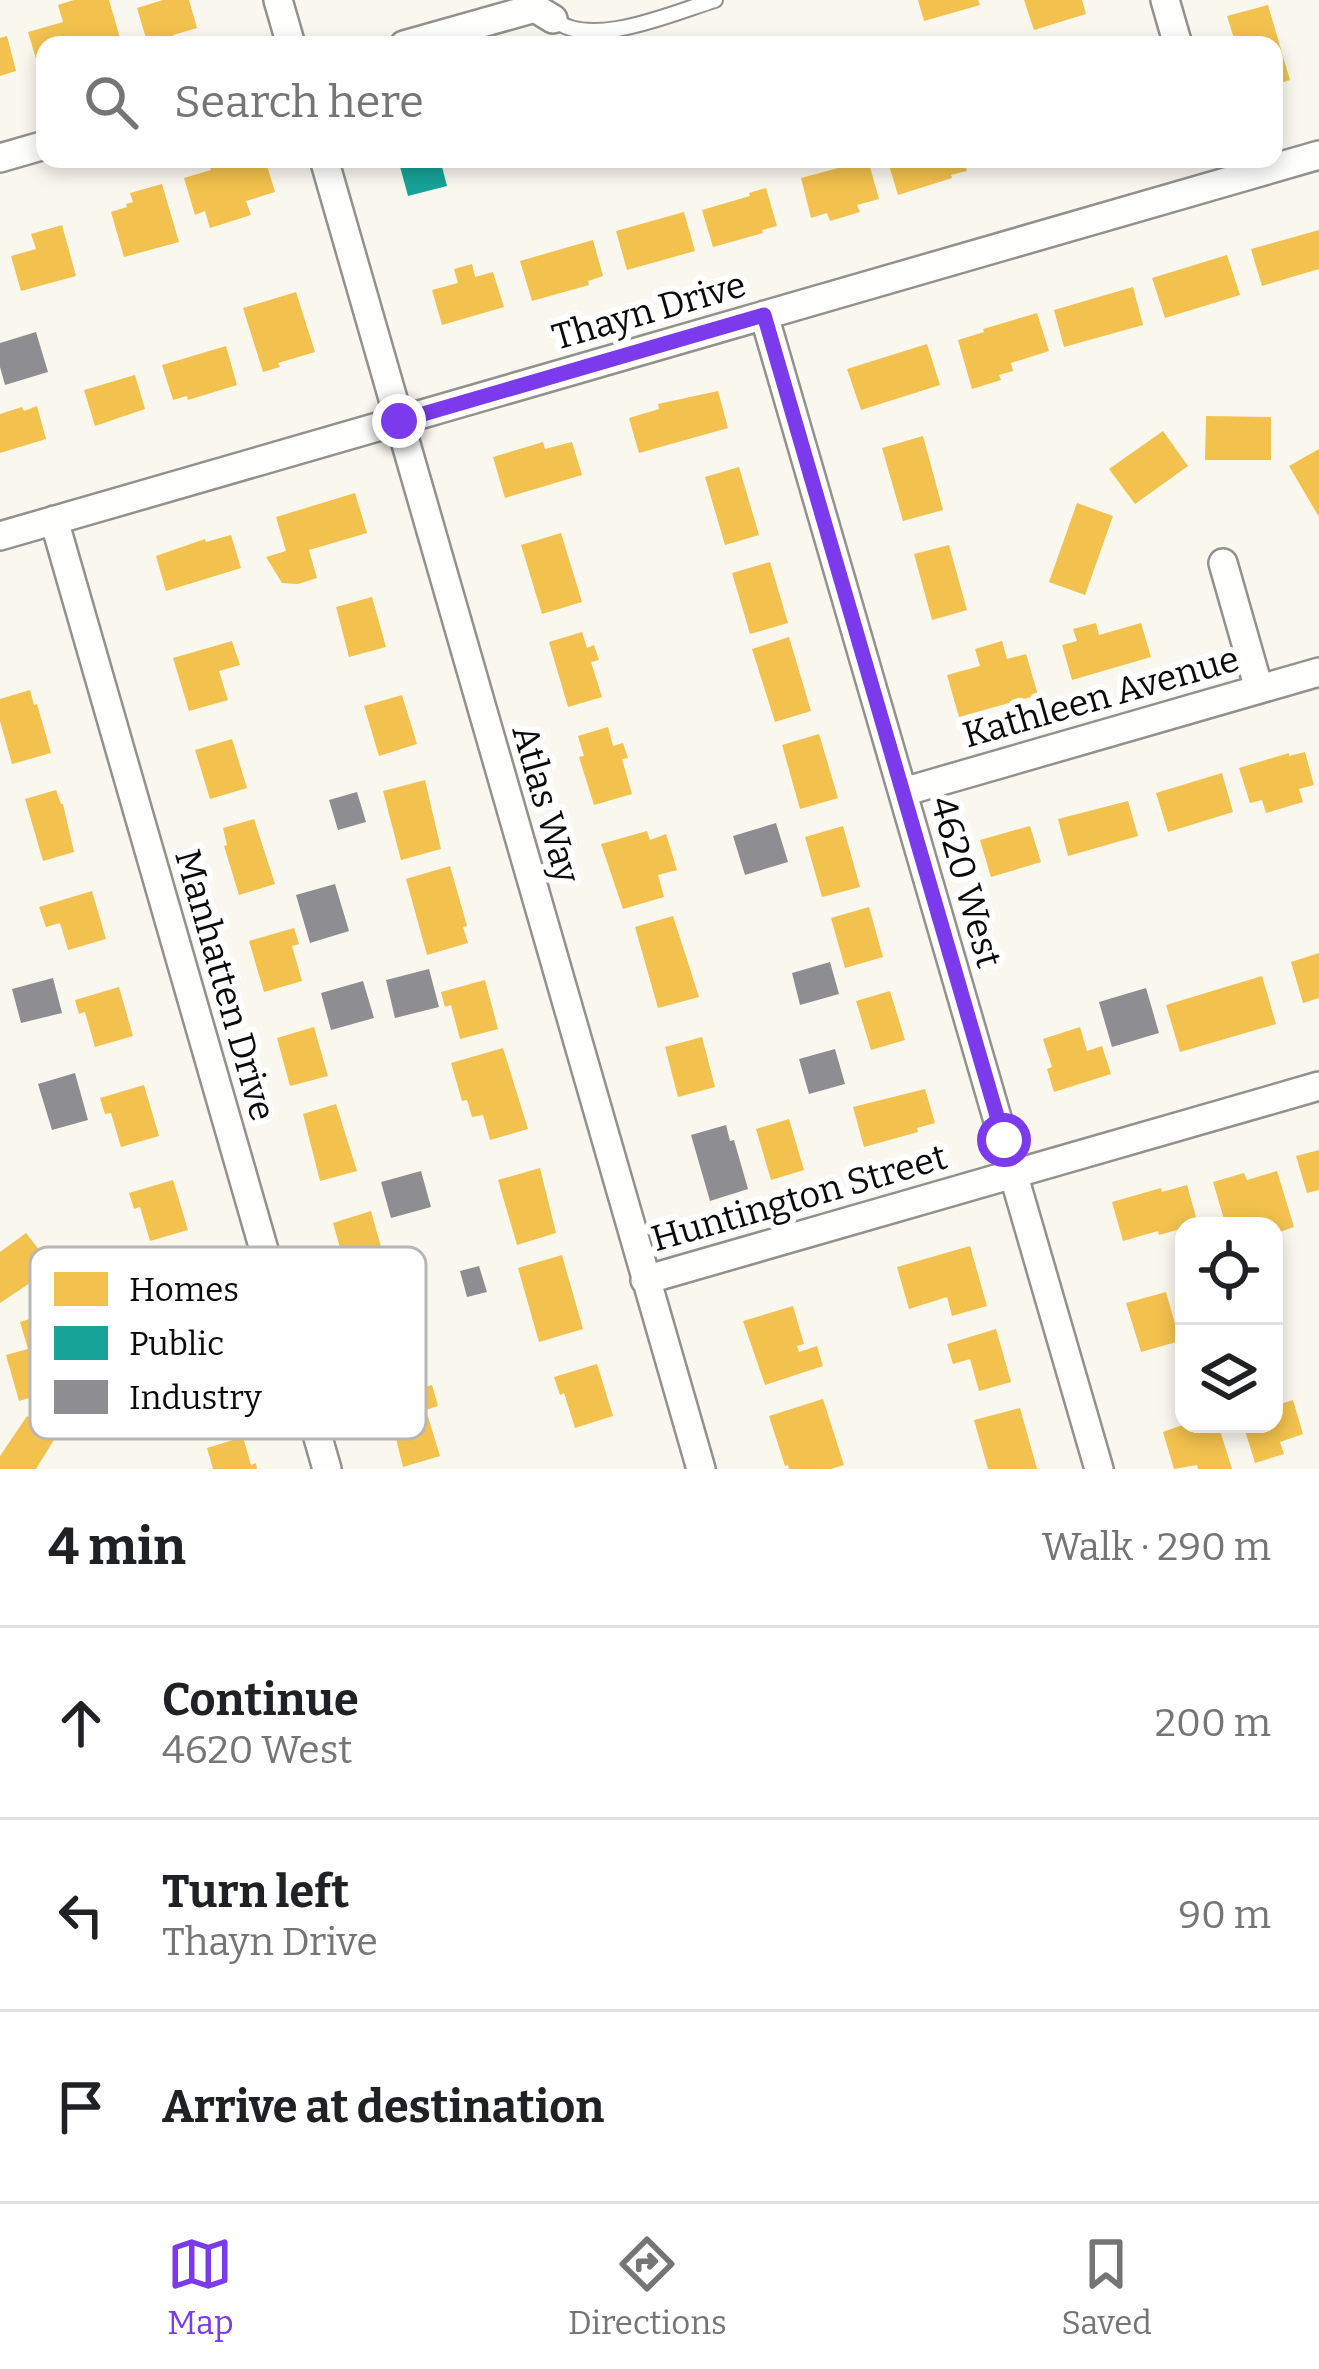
<!DOCTYPE html>
<html lang="en">
<head>
<meta charset="utf-8">
<style>
  :root { --surface:#fff; --page:#f6f6f6; --text:#202124; --muted:#757577; --line:#e0e0e0; --accent:#7c3aed }
  body { margin:0; font-family:Bitter,serif; background:var(--page); color:var(--text) }
  .controls { position:absolute; right:36px; bottom:36px; display:grid; overflow:hidden; border-radius:24px; box-shadow:0 6px 18px #0003 }
  .controls button { width:108px; height:108px; display:grid; place-items:center; padding:0; border:0; border-bottom:3px solid var(--line); background:var(--surface); color:var(--text); font:60px sans-serif }
  .stop { position:absolute; width:36px; height:36px; margin:-27px; border:9px solid #7c3aed; border-radius:50%; background:#fff }
  .stop.end { background:#7c3aed; border-color:#fff; box-shadow:0 3px 12px #0008 }
  .list { margin:0; padding:0; list-style:none }
  h2 { display:flex; justify-content:space-between; align-items:center; height:156px; margin:0; padding:0 48px; font-size:51px }
  h2 small { font-size:39px; font-weight:400; color:var(--muted) }
  .list li { display:grid; grid-template-columns:78px 1fr auto; gap:36px; align-items:center; box-sizing:border-box; height:192px; padding:0 48px; border-top:3px solid var(--line) }
  .list b { display:block; font-size:45px; white-space:nowrap }
  .list p { margin:0; font-size:39px; white-space:nowrap; color:var(--muted) }
  .list em { font-size:39px; font-style:normal; color:var(--muted) }
  .icon { flex:none; width:66px; height:66px; fill:none; stroke:currentColor; stroke-width:2; stroke-linecap:round; stroke-linejoin:round }
  .map { position:relative; flex:none; width:1319px; height:1469px; overflow:hidden }
  .search { position:absolute; background:var(--surface); box-shadow:0 6px 18px #0003; left:36px; right:36px; top:36px; height:132px; display:flex; align-items:center; gap:30px; box-sizing:border-box; padding:0 42px; border-radius:24px; color:var(--muted); font-size:45px }
  .sheet { height:732px; background:var(--surface) }
  nav { display:flex; justify-content:space-around; align-items:center; box-sizing:border-box; height:168px; border-top:3px solid var(--line); background:var(--surface); font-size:33px; color:var(--muted) }
  nav a { display:grid; justify-items:center; gap:6px }
  nav .on { color:var(--accent) }
  .map>svg:first-child { display:block }
  .homes { fill:#f2c14e }
  .public { fill:#17a398 }
  .industry { fill:#8d8d92 }
  .lines { fill:none; stroke-linecap:round; stroke-linejoin:round }
  .service-casing { stroke:#93918e; stroke-width:18 }
  .minor-casing { stroke:#93918e; stroke-width:32 }
  .service { stroke:#fefefd; stroke-width:14 }
  .minor { stroke:#fefefd; stroke-width:27 }
  .route { stroke:#7c3aed; stroke-width:15 }
  .labels { text-anchor:middle; dominant-baseline:central; stroke-width:12; stroke-linejoin:round; paint-order:stroke }
  .street-label { font-size:36px; fill:#0b0b0b; stroke:#fff }
  .key { fill:#fff; stroke:#b6b6b6; stroke-width:3 }
  .key-label { font-size:33px; fill:#0b0b0b }
</style>
</head>
<body>
<div class="map">
<svg width="1319" height="1469" viewBox="0 0 1319 1469">
  <rect width="100%" height="100%" fill="#faf7ef"/>
  <path class="homes" d="M74 0H109L122 45H45V75L41 76 28 32 63 22 58 5Z
    M163 0H189L197 28 173 35 176 45H148L137 8Z
    M918 0H978L980 5 924 21Z
    M1024 0H1082L1086 14 1034 30Z
    M1268 5 1290 80 1274 85V45H1236L1227 16Z
    M7 36 16 71 0 76V38Z
    M229 159H265L275 192 246 201 251 215 210 228 205 211 195 215 184 178 211 170 209 165Z
    M887 159H963L967 171 951 175 952 178 898 195Z
    M868 160 879 199 857 205 860 212 830 221 827 213 811 218 801 178Z
    M162 184 179 242 124 257 111 212 127 207 126 204 133 202 130 193Z
    M766 188 777 226 762 230 763 233 713 247 702 210 750 196 749 193Z
    M684 212 695 251 627 270 616 231Z
    M62 225 76 276 21 291 11 256 36 249 31 234Z
    M1319 230V269L1262 286 1251 249Z
    M593 240 603 276 588 281 589 285 532 301 520 261Z
    M1227 255 1240 295 1165 318 1152 278Z
    M472 264 475 277 493 272 504 307 442 325 432 290 458 283 454 269Z
    M1133 287 1143 325 1064 347 1054 310Z
    M296 292 315 352 278 363 280 367 263 372 243 308Z
    M1037 313 1049 351 1011 363 1013 371 999 375 1001 380 972 389 958 340 984 332 983 329Z
    M927 344 940 385 861 410 847 369Z
    M226 346 237 385 188 400 187 396 173 400 162 365Z
    M135 375 145 409 95 426 84 390Z
    M718 391 728 428 639 453 629 418 659 409 658 404Z
    M37 406 46 439 0 453V414L22 407 24 411Z
    M1206 416 1271 417V460H1205Z
    M1163 431 1188 466 1135 504 1109 469Z
    M923 436 943 510 903 521 882 448Z
    M543 442 545 449 572 442 582 475 505 498 493 457Z
    M1319 449V517L1289 466Z
    M739 467 759 535 725 545 705 477Z
    M355 493 367 533 309 550 317 578 298 584 282 583 266 557 286 551 276 517Z
    M1077 503 1113 516 1085 595 1049 582Z
    M561 533 582 602 542 614 521 545Z
    M231 535 241 568 166 591 156 556 205 539 206 542Z
    M949 545 967 610 932 620 914 554Z
    M770 562 788 623 750 634 732 573Z
    M372 597 386 647 349 657 336 607Z
    M1096 623 1099 635 1141 623 1151 657 1072 680 1062 645 1077 641 1073 629Z
    M582 632 587 648 594 645 599 660 591 662 602 697 568 707 549 642Z
    M789 637 811 711 775 722 752 649Z
    M232 641 240 665 219 671 228 700 189 711 173 658Z
    M1002 641 1007 659 1026 654 1038 695 959 717 947 675 980 666 975 649Z
    M30 690 34 705 37 704 51 753 12 764 0 721V699Z
    M402 695 417 744 379 756 364 706Z
    M608 727 613 746 623 743 628 758 622 759 632 794 594 805 579 757 584 756 578 736Z
    M819 734 838 798 800 809 782 745Z
    M232 739 247 788 210 799 195 750Z
    M1305 752 1314 785 1299 789 1303 802 1266 813 1262 800 1250 803 1239 768 1289 753V756Z
    M1222 773 1233 812 1168 832 1156 793Z
    M425 780 441 849 401 860 383 791Z
    M56 790 61 804H63L74 852 43 861 25 799Z
    M1128 801 1138 836 1068 856 1058 819Z
    M254 819 275 884 239 895 224 846 227 845 223 828Z
    M843 826 860 887 822 897 805 837Z
    M1030 826 1041 862 991 877 980 840Z
    M647 831 650 840 666 834 677 870 658 875 664 897 623 909 601 844Z
    M450 866 467 926 463 927 468 943 427 955 406 879Z
    M92 891 106 939 68 950 60 923 46 927 39 907Z
    M869 907 883 957 845 968 831 918Z
    M673 916 699 997 658 1008 635 927Z
    M294 928 299 944 292 946 302 981 264 992 249 941Z
    M1319 953V998L1303 1003 1291 962Z
    M1262 976 1276 1024 1180 1052 1166 1005Z
    M485 980 498 1029 460 1039 451 1005 445 1007 441 992Z
    M119 987 133 1036 95 1047 85 1012 79 1014 75 1000Z
    M890 991 905 1040 871 1050 856 1001Z
    M314 1027 328 1076 290 1086 277 1038Z
    M1080 1027 1087 1051 1102 1046 1111 1074 1054 1092 1047 1069 1052 1067 1043 1039Z
    M702 1037 715 1087 678 1097 665 1047Z
    M503 1048 528 1129 490 1140 483 1115 472 1117 467 1100 462 1101 451 1063Z
    M144 1085 159 1136 121 1147 111 1113 105 1114 100 1098Z
    M925 1089 935 1123 917 1128 918 1132 864 1147 853 1107Z
    M336 1104 357 1171 320 1181 303 1114Z
    M789 1119 804 1170 771 1180 756 1129Z
    M1319 1150V1190L1307 1193 1296 1156Z
    M540 1168 556 1233 517 1245 498 1180Z
    M1277 1171 1294 1227 1274 1234V1226H1253L1251 1219 1226 1226 1213 1182 1244 1173 1247 1180Z
    M173 1180 188 1230 150 1241 140 1207 134 1209 129 1193Z
    M1187 1185 1198 1224 1159 1235 1158 1231 1123 1241 1112 1202 1161 1188 1162 1192Z
    M371 1211 385 1261 347 1272 333 1223Z
    M26 1233 50 1264 42 1270 45 1273 0 1303V1252Z
    M970 1246 987 1306 952 1316 947 1297 909 1309 897 1267Z
    M562 1255 583 1329 539 1342 518 1268Z
    M1166 1292 1180 1341 1141 1352 1126 1303Z
    M793 1306 804 1344 797 1346 799 1352 817 1346 823 1366 765 1385 743 1321Z
    M62 1309 68 1329 78 1326 87 1356 79 1359 85 1381 19 1401 6 1355 28 1349 20 1322Z
    M996 1329 1011 1382 979 1391 970 1359 953 1364 947 1344Z
    M597 1364 613 1416 575 1428 564 1393 560 1395 554 1377Z
    M432 1385 438 1406 426 1410 440 1456 403 1467 386 1398Z
    M823 1399 844 1465 831 1469H789L788 1465 785 1466 769 1416Z
    M1293 1400 1303 1434 1280 1442 1284 1454 1255 1463 1243 1424H1274V1406Z
    M1020 1408 1037 1469H988L974 1420Z
    M27 1416 57 1435 36 1469H0V1456Z
    M1185 1424H1218L1232 1469H1198L1197 1465 1174 1469 1163 1432Z
    M243 1437 251 1465 256 1463 257 1469H213L207 1448Z"/>
  <path class="public" d="M398 159H440L447 186 408 196Z"/>
  <path class="industry" d="M36 332 48 372 5 385 0 367V343Z
    M357 792 366 822 338 830 329 800Z
    M776 823 788 862 745 875 733 836Z
    M335 884 349 931 310 943 296 895Z
    M830 962 839 994 800 1005 792 973Z
    M429 969 439 1007 395 1018 386 980Z
    M53 978 62 1013 21 1023 12 989Z
    M363 981 374 1018 331 1030 321 993Z
    M1146 988 1159 1033 1112 1047 1099 1002Z
    M835 1049 845 1084 809 1094 799 1059Z
    M75 1073 88 1120 52 1130 38 1084Z
    M726 1125 730 1141 734 1140 748 1189 710 1201 691 1135Z
    M421 1171 431 1207 391 1218 381 1182Z
    M479 1266 487 1292 467 1297 460 1271Z"/>
  <g class="lines">
    <defs>
      <path id="service" d="M553 19C591 50 672 13 715 0"/>
      <path id="minor" d="M278 0 291 45
        M1165 0 1178 45
        M404 45 535 8 553 19
        M0 158 45 145
        M324 159 701 1469
        M764 315 1099 1469
        M54 520 327 1469
        M0 536 1319 155
        M1223 563 1259 689
        M903 792 1319 672
        M645 1280 1319 1086"/>
    </defs>
    <use href="#service" class="service-casing"/>
    <use href="#minor" class="minor-casing"/>
    <use href="#service" class="service"/>
    <use href="#minor" class="minor"/>
  </g>
  <g class="lines">
    <path class="route" d="M399 421 764 315 1004 1140"/>
  </g>
  <g class="labels">
    <g class="street-label">
      <text transform="translate(649 311) rotate(-16)">Thayn Drive</text>
      <text transform="translate(1101 697) rotate(-16)">Kathleen Avenue</text>
      <text transform="translate(546 804) rotate(74)">Atlas Way</text>
      <text transform="translate(966 882) rotate(74)">4620 West</text>
      <text transform="translate(225 985) rotate(74)">Manhatten Drive</text>
      <text transform="translate(799 1198) rotate(-16)">Huntington Street</text>
    </g>
  </g>
  <rect x="30" y="1247" width="396" height="192" rx="18" class="key"/>
  <rect x="54" y="1272" width="54" height="34" fill="#f2c14e"/>
  <rect x="54" y="1326" width="54" height="34" fill="#17a398"/>
  <rect x="54" y="1380" width="54" height="34" fill="#8d8d92"/>
  <g class="key-label">
    <text x="129" y="1301">Homes</text>
    <text x="129" y="1355">Public</text>
    <text x="129" y="1409">Industry</text>
  </g>
</svg>
<div class="controls">
<button><svg class="icon" aria-label="locate" viewBox="0 0 24 24"><circle cx="12" cy="12" r="6"/><path d="M12 2v4M12 18v4M2 12h4M18 12h4"/></svg></button>
<button><svg class="icon" aria-label="layers" viewBox="0 0 24 24"><path d="M12 4l9 5-9 5-9-5zM3 14l9 5 9-5"/></svg></button>
</div>
<div class="stop" style="left:1004px;top:1140px"></div>
<div class="stop end" style="left:399px;top:421px"></div>
<div class="search"><svg class="icon" aria-label="search" viewBox="0 0 24 24"><circle cx="10" cy="10" r="6"/><path d="M15 15l6 6"/></svg>Search here</div>
</div>
<section class="sheet">
<h2>4 min<small>Walk · 290 m</small></h2>
<ul class="list">
<li><svg class="icon" aria-label="ahead" viewBox="0 0 24 24"><path d="M12 20V5M6 11l6-6 6 6"/></svg><div><b>Continue</b><p>4620 West</p></div><em>200 m</em></li>
<li><svg class="icon" aria-label="left" viewBox="0 0 24 24"><path d="M17 20v-9H6M10 6l-5 5 5 5"/></svg><div><b>Turn left</b><p>Thayn Drive</p></div><em>90 m</em></li>
<li><svg class="icon" aria-label="arrive" viewBox="0 0 24 24"><path d="M6 21V4h12l-3 4 3 4H6"/></svg><div><b>Arrive at destination</b></div></li>
</ul>
</section>
<nav>
<a class="on"><svg class="icon" aria-label="map" viewBox="0 0 24 24"><path d="M3 6l6-2 6 2 6-2v14l-6 2-6-2-6 2zM9 4v14M15 6v14"/></svg>Map</a>
<a><svg class="icon" aria-label="directions" viewBox="0 0 24 24"><path d="M12 3l9 9-9 9-9-9zM9 14v-3h6M13 9l2 2-2 2"/></svg>Directions</a>
<a><svg class="icon" aria-label="saved" viewBox="0 0 24 24"><path d="M7 4h10v16l-5-4-5 4z"/></svg>Saved</a>
</nav>
</body>
</html>
